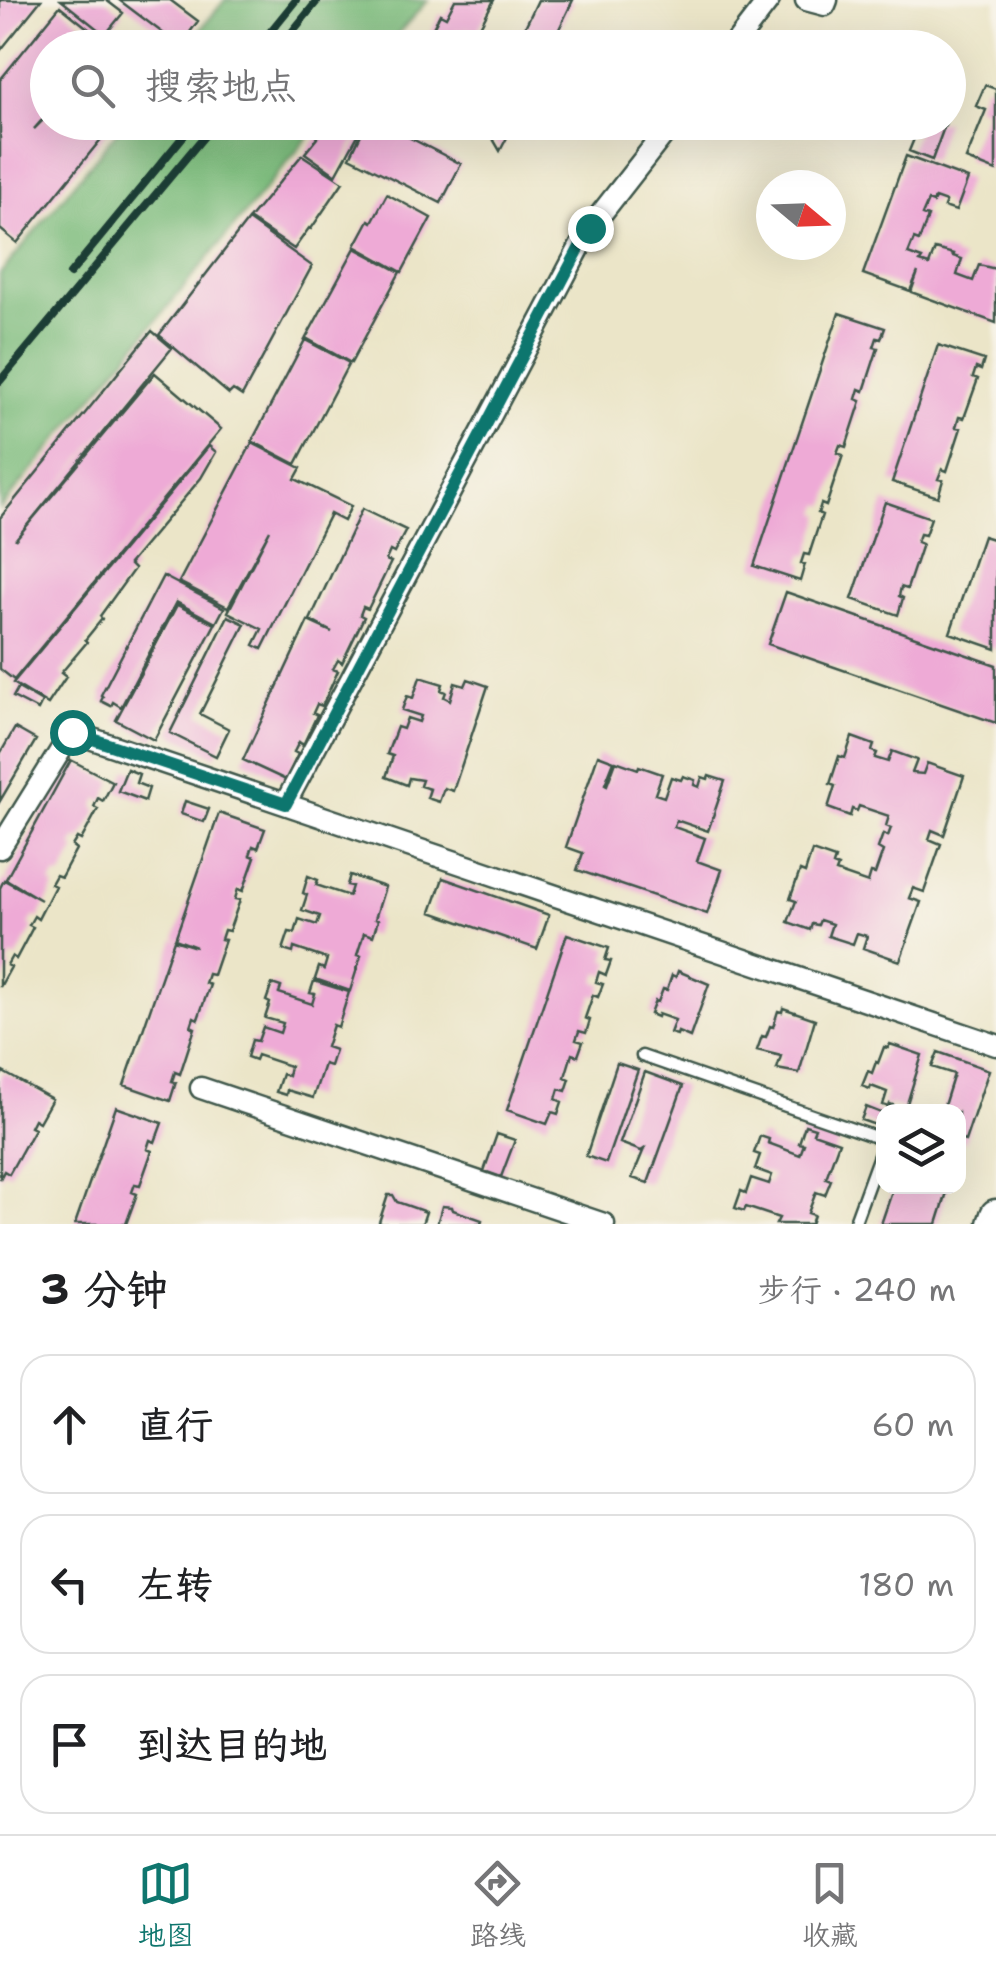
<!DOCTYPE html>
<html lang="zh">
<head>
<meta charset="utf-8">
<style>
  :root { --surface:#fff; --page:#f2f2f2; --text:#202124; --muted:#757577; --line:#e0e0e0; --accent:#0f766e }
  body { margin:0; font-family:"Shantell Sans","LXGW WenKai TC",sans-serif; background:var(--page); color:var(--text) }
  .controls { position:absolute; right:30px; bottom:30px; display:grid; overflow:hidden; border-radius:20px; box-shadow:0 10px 40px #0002 }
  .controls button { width:90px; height:90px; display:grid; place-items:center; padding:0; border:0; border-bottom:2px solid var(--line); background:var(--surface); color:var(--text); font:50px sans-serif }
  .compass { position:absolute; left:756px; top:170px; width:90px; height:90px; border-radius:50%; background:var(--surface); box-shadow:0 10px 40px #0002; rotate:109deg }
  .stop { position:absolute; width:30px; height:30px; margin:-22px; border:8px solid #0f766e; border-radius:50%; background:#fff }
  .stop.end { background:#0f766e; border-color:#fff; box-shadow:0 2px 10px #0008 }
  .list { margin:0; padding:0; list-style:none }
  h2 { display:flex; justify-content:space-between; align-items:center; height:130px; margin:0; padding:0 40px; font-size:42px }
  h2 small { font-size:32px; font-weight:400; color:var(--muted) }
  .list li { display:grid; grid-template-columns:65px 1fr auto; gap:30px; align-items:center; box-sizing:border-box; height:140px; margin:0 20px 20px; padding:0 20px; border:2px solid var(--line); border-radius:30px }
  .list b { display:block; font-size:38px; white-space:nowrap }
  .list em { font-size:32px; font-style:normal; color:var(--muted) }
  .icon { flex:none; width:55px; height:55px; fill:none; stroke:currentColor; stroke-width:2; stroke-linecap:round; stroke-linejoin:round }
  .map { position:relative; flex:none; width:996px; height:1224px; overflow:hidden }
  .search { position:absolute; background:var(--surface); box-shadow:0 10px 40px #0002; left:30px; right:30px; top:30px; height:110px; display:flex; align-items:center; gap:25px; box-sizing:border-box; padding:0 35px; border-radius:55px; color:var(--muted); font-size:38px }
  .sheet { height:610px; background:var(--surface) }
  nav { display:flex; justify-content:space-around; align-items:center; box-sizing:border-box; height:140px; border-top:2px solid var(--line); background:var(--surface); font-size:28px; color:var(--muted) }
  nav a { display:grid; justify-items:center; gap:5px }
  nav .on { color:var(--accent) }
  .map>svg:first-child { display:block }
  .forest { fill:#7dbc7d; stroke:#4e7c58; stroke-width:2.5 }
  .building { fill:#eeaad6 }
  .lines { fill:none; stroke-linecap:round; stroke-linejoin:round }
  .service-casing { stroke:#3e564a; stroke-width:15 }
  .minor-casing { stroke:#3e564a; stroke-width:25 }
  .primary-casing { stroke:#3e564a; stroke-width:35 }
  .service { stroke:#fff; stroke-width:10 }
  .minor { stroke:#fff; stroke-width:20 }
  .primary { stroke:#fff; stroke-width:30 }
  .rail { stroke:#1f3d34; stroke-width:8 }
  .route { stroke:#0f766e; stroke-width:12 }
</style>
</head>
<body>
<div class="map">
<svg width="996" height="1224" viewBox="0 0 996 1224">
  <rect width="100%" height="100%" fill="#f7f3e8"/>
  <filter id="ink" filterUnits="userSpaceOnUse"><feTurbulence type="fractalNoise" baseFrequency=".01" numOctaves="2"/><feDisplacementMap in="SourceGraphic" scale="20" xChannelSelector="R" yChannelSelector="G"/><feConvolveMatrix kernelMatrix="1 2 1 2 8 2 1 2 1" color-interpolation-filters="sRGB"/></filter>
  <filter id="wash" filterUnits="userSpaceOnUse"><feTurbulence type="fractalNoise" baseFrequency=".0048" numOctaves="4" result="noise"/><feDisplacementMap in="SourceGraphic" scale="40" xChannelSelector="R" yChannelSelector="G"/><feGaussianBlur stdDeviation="2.25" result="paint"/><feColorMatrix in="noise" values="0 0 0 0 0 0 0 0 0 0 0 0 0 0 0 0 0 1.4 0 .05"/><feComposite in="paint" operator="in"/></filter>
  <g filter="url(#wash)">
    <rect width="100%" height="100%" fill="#ebe5c8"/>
    <path class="forest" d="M225 0H428L386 47H186Z
      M124 123H320L0 509V274Z"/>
    <g id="blocks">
      <path class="building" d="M0 0H41L0 51Z
        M61 0H106L123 13 105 35Z
        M119 0H170L198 21 180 46Z
        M455 0H494L477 32 463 25 474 32 472 36 459 29 450 48 424 46 440 14 446 17Z
        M538 0H573L550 48H515Z
        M60 6 105 42 100 48H48V113L34 129 48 115V122H115L17 243 0 229V80Z
        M985 85 996 89V171L966 159 986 110 976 106Z
        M330 122H365L336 175 305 153Z
        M367 122H379L461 164 441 203 350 157Z
        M494 122H515L500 151 489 132Z
        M921 122H946L932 160 909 151Z
        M302 155 343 182 311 229 309 228 294 249 249 219Z
        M906 156 968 179 956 211 944 207 946 202 935 198 933 203 928 201 922 215 928 217 919 241 914 239 908 254 922 259 920 262 929 265 935 249 954 254 953 256 962 259 957 275 973 281 979 265 996 269V323L911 292 918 272 910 291 863 274Z
        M387 194 431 218 402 272 355 246 369 220 372 222Z
        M248 220 312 266 242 396 233 390 229 394 159 335Z
        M355 248 400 272 351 363 306 338Z
        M839 313 885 328 881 339 877 338 874 347 878 348 864 391 859 389 856 399 861 401 846 447 840 445 837 453 843 455 826 506 821 504 818 513 822 515 809 555 804 554 801 563 805 564 800 581 754 566Z
        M152 331 172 348 15 540 155 373 221 429 14 680 0 669V518Z
        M305 340 349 363 296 464 252 441Z
        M938 345 984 360 981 370 976 368 973 377 978 379 964 418 959 417 956 427 961 428 947 471 942 469 938 479 943 480 938 497 892 482Z
        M252 443 301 468 295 479 351 506 344 521 330 514 262 649 254 645 262 629 228 612 270 530 228 607 179 582Z
        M209 446 216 452 201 478 129 564 134 569 100 616 102 619 85 640 87 642 61 673 66 677 48 704 13 683Z
        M885 502 931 518 925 535 920 534 917 542 922 544 907 589 901 587 899 596 903 598 898 615 852 599Z
        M362 509 406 530 394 553 390 551 386 560 391 562 368 609 363 607 360 615 364 617 342 663 338 660 333 669 338 671 322 706 317 704 313 713 317 715 303 745 299 742 294 752 298 754 286 780 243 760 308 621 332 632 310 620Z
        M983 536 996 540V649L950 633Z
        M163 576 224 608 216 623 176 602 121 707 113 702 111 706 101 701 103 697 101 695Z
        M786 592 996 665V723L768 644Z
        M177 605 215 624 154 740 116 720Z
        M228 616 245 624 200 714 229 729 216 756 170 733Z
        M420 677 443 684 441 690 446 692 444 697 450 700 455 683 465 686 468 679 488 686 453 791 444 788 439 802 427 798 430 789 420 786 422 780 409 778 407 785 386 777 393 756 387 754 397 727 403 729 407 718 419 722 421 716 402 710 407 696 413 698Z
        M18 688 42 702 38 710 13 697Z
        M15 728 36 740 0 801V754Z
        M852 737 874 745 872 751 877 753 875 758 888 762 892 751 917 760 912 773 923 774 927 763 964 776 944 835 932 830 929 839 941 844 924 892 913 888 909 898 921 902 900 961 863 948 867 936 857 933 853 944 828 936 832 924 820 920 818 925 812 924 810 930 788 922 796 901 790 899 800 871 805 873 812 851 835 859 833 865 838 867 836 872 868 883 871 873 875 874 883 851 878 848 883 834 888 836 891 828 886 826 889 816 859 806 857 811 852 809 850 816 828 808 835 786 830 784 839 756 845 758Z
        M598 755 614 761 605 784 607 785 616 761 638 769 639 766 662 774 655 794 664 797 671 777 681 780 683 776 695 780 694 785 699 787 702 777 708 779 709 776 725 781 708 831 676 820 674 827 705 838 697 861 722 870 707 914 577 870 583 853 566 847Z
        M71 760 113 782 103 801 98 798 94 807 98 809 81 840 77 838 72 846 76 849 61 877 56 875 51 884 55 886 38 919 34 916 29 925 33 927 16 959 12 956 7 965 11 967 0 987V888L4 880 41 900 6 879Z
        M127 769 139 774 136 783 149 788 145 801 118 791Z
        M185 801 209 809 204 822 181 814Z
        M219 813 265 829 258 848 253 846 250 855 255 857 243 891 238 889 235 899 240 900 229 931 224 930 221 939 225 940 213 975 208 974 205 983 210 985 198 1019 194 1017 191 1026 195 1028 180 1074 175 1072 172 1081 176 1082 170 1101 124 1085 174 940 196 947 175 939Z
        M350 875 385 887 375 919 378 920 373 936 364 933 357 955 361 956 350 991 315 979 319 967 324 969 327 959 294 948 293 953 283 950 289 932 295 933 299 919 317 925 320 916 302 910 307 895 303 893 308 876 318 880 316 885 349 896 352 886 347 885Z
        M443 878 549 915 537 949 431 912Z
        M567 934 609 948 605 960 611 961 606 975 599 972 596 982 603 984 598 997 593 995 585 1018 590 1020 586 1033 579 1031 576 1040 583 1042 578 1056 572 1054 565 1077 570 1079 566 1091 559 1089 556 1099 562 1102 558 1114 552 1112 547 1124 507 1110Z
        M678 971 709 984 690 1037 678 1032 677 1035 670 1033 675 1020 658 1014 657 1017 650 1014 655 1001 658 1002 663 989 667 990 672 975 676 977Z
        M314 981 349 992 338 1027 333 1025 326 1047 335 1050 330 1066 324 1064 313 1098 287 1090 286 1095 276 1092 282 1074 288 1076 290 1066 257 1055 255 1060 247 1057 252 1040 258 1041 263 1027 280 1033 283 1023 265 1018 270 1003 266 1001 272 984 281 987 279 993 312 1004 315 994 310 993Z
        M783 1008 815 1019 799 1073 777 1069 781 1056 757 1050 762 1036 766 1037 770 1026 773 1027 778 1011 782 1012Z
        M890 1044 922 1055 905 1110 890 1104 889 1107 883 1105 887 1092 871 1086 870 1089 862 1086 868 1071 872 1073 876 1062 878 1063 884 1047 888 1048Z
        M938 1052 989 1070 965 1141 958 1139V1112H942L954 1074 932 1067Z
        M617 1063 638 1070 606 1163 586 1156Z
        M3 1072 52 1099 39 1122 34 1119 30 1127 34 1129 9 1174 4 1171 0 1179V1077Z
        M645 1072 683 1086 648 1183 632 1178 644 1149 641 1151 620 1143Z
        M116 1107 162 1123 155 1142 150 1140 147 1149 152 1151 140 1185 135 1184 132 1192 137 1194 126 1224H75Z
        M866 1107 884 1114V1128L861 1120Z
        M805 1125 815 1128 813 1133 839 1142 826 1178 831 1180 825 1195 816 1192 808 1213 814 1215 811 1224H776L779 1218 746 1207 744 1211 735 1208 741 1191 746 1193 751 1178 769 1184 772 1175 755 1169 760 1155 754 1153 760 1136 769 1139 768 1143 800 1155 804 1144 799 1143Z
        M497 1134 515 1140 501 1177 484 1171Z
        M894 1186H949L937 1224H881Z
        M388 1195H393L397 1202 426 1212 422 1224H382L379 1222Z
        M442 1206 452 1207 453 1210 482 1220 481 1224H437Z"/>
    </g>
  </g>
  <g filter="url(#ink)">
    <use href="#blocks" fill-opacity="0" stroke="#3e564a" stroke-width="2.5"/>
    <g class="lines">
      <defs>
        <path id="service" d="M642 1056 884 1140
          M854 1224 884 1142"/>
        <path id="minor" d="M806 0 825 5 827 0
          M732 48 769 0
          M285 804 590 228 673 122
          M0 848 72 732 996 1045
          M201 1088 604 1224"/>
        <path id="primary" d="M993 1224 996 1215"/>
      </defs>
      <use href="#service" class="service-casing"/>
      <use href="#minor" class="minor-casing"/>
      <use href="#primary" class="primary-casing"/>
      <use href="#service" class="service"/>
      <use href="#minor" class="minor"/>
      <use href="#primary" class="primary"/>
      <path class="rail" d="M257 48 296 0
        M279 48 318 0
        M70 274 195 122
        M0 381 216 122"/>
    </g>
  </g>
  <g class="lines" filter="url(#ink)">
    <path class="route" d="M72 732 286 804 590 228"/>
  </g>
</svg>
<div class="controls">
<button><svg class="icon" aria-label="layers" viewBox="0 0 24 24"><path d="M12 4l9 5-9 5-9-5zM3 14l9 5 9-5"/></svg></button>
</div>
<svg class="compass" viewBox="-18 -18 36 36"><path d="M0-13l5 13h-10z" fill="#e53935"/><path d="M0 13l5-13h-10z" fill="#757577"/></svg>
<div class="stop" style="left:72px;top:732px"></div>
<div class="stop end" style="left:590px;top:228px"></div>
<div class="search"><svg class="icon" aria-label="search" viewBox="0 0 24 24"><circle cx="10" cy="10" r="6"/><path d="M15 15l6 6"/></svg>搜索地点</div>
</div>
<section class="sheet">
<h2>3 分钟<small>步行 · 240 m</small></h2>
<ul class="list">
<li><svg class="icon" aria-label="ahead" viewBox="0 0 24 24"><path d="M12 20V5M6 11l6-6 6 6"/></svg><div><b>直行</b></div><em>60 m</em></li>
<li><svg class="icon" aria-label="left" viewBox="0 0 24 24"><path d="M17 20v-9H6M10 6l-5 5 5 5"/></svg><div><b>左转</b></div><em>180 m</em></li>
<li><svg class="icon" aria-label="arrive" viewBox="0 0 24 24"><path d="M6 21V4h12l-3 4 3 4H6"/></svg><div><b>到达目的地</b></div></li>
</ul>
</section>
<nav>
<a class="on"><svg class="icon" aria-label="map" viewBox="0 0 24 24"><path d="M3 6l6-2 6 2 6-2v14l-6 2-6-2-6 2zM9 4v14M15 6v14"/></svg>地图</a>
<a><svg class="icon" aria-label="directions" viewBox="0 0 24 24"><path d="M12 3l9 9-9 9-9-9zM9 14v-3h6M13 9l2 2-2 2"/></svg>路线</a>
<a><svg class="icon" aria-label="saved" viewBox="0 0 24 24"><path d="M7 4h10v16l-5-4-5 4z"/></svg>收藏</a>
</nav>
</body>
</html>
